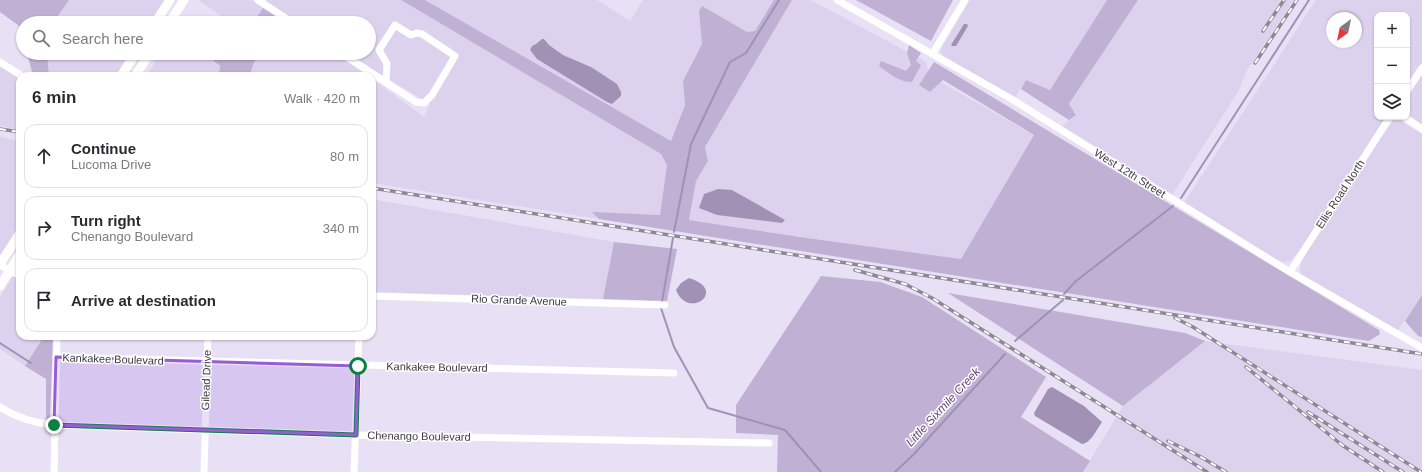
<!DOCTYPE html>
<html lang="en">
<head>
<meta charset="utf-8">
<style>
  :root { --surface:#fff; --page:#f2f2f3; --text:#2b2b33; --muted:#7c7c81; --line:#e1e1e2 }
  body { margin:0; font-family:Helvetica,sans-serif; background:var(--page); color:var(--text) }
  .controls { position:absolute; right:12px; top:12px; display:grid; overflow:hidden; border-radius:8px; box-shadow:0 1px 3px #0004 }
  .controls button { width:36px; height:36px; display:grid; place-items:center; padding:0; border:0; border-bottom:1px solid var(--line); background:var(--surface); color:var(--text); font:20px sans-serif }
  .compass { position:absolute; left:1326px; top:12px; width:36px; height:36px; border-radius:50%; background:var(--surface); box-shadow:0 1px 3px #0004; rotate:213deg }
  .stop { position:absolute; width:12px; height:12px; margin:-9px; border:3px solid #0b8043; border-radius:50%; background:#fff }
  .stop.end { background:#0b8043; border-color:#fff; box-shadow:0 1px 4px #0008 }
  .list { margin:0; padding:0; list-style:none }
  h2 { display:flex; justify-content:space-between; align-items:center; height:52px; margin:0; padding:0 16px; font-size:17px }
  h2 small { font-size:13px; font-weight:400; color:var(--muted) }
  .list li { display:grid; grid-template-columns:26px 1fr auto; gap:12px; align-items:center; box-sizing:border-box; height:64px; margin:0 8px 8px; padding:0 8px; border:1px solid var(--line); border-radius:12px }
  .list b { display:block; font-size:15px; white-space:nowrap }
  .list p { margin:0; font-size:13px; white-space:nowrap; color:var(--muted) }
  .list em { font-size:13px; font-style:normal; color:var(--muted) }
  .icon { flex:none; width:22px; height:22px; fill:none; stroke:currentColor; stroke-width:2; stroke-linecap:round; stroke-linejoin:round }
  .map { position:relative; flex:none; width:1422px; height:472px; overflow:hidden }
  .search { position:absolute; background:var(--surface); box-shadow:0 1px 3px #0004; left:16px; top:16px; width:360px; height:44px; display:flex; align-items:center; gap:10px; box-sizing:border-box; padding:0 14px; border-radius:22px; color:var(--muted); font-size:15px }
  .panel { position:absolute; background:var(--surface); box-shadow:0 1px 3px #0004; left:16px; top:72px; width:360px; height:268px; border-radius:12px }
  .map>svg:first-child { display:block }
  .built { fill:#ddd2ee; fill-rule:evenodd }
  .green { fill:#bfb0d4 }
  .water { fill:#a192b5 }
  .lines { fill:none; stroke-linecap:round; stroke-linejoin:round }
  .stream { stroke:#a192b5; stroke-width:2 }
  .minor { stroke:#fff; stroke-width:7 }
  .major { stroke:#fff; stroke-width:9 }
  .rail-casing { stroke:#8e8896; stroke-width:3.5 }
  .rail { stroke:#fff; stroke-width:2; stroke-dasharray:6; stroke-linecap:butt }
  .route { stroke:#0b8043; stroke-width:5 }
  .marked { fill:#975dd5; fill-opacity:0.2; stroke:#975dd5; stroke-width:3; stroke-linejoin:round }
  .labels { text-anchor:middle; dominant-baseline:central; stroke-width:3; stroke-linejoin:round; paint-order:stroke }
  .street-label { font-size:11px; fill:#3d3a42; stroke:#fff }
  .water-label { font-size:12px; font-style:italic; fill:#5c4678; stroke:#fff }
</style>
</head>
<body>
<div class="map">
<svg width="1422" height="472" viewBox="0 0 1422 472">
  <rect width="100%" height="100%" fill="#e8e0f5"/>
  <path class="built" d="M69 0H164L150 23H53Z
    M198 0H251L263 8 253 23H232Z
    M267 0H401L661 154 667 165 660 215 593 213 599 219 372 183V79L424 117 430 104 345 53H369V23H300L266 2Z
    M425 0H597L630 21 643 0H774L755 31 747 32 702 7 699 11 702 44 683 81 685 105 671 141ZM542 39H544L549 45 563 55 591 67 607 102 577 83 536 44Z
    M792 0H811L926 62 930 76 1034 135 961 259 807 238 689 220 696 181 708 161 705 147Z
    M970 0H1107L1050 90 1026 80 1015 97 943 56 941 53 942 47Z
    M1138 0H1294L1246 72 1239 90 1172 195 1062 126 1076 115 1069 105Z
    M1316 0H1422V62L1407 85V15H1377V117H1386L1299 251 1294 257 1290 261 1283 262 1273 258 1184 203ZM1332 18H1356V42H1332Z
    M47 53H130L116 76H49Z
    M166 53H204L220 66 219 76H146L158 58Z
    M258 53H334L368 76H249Z
    M0 66 20 79V130L0 126Z
    M1422 75V124L1407 114V97Z
    M1394 121 1402 122 1422 134V295L1398 330 1301 274 1300 269 1301 261 1342 196 1389 126Z
    M0 137 20 141V225L0 256Z
    M372 199 614 242 603 299 372 292Z
    M20 265V336H44L25 366 0 349V297Z
    M1205 341 1422 370V472H1083L1123 406Z"/>
  <path class="green" d="M0 0H69L53 23H23V40L18 25 0 12Z
    M401 0H425L671 141 685 105 683 81 702 44 699 11 702 6 747 32 755 31 774 0H792L705 147 708 161 696 181 689 220 807 238 961 259 1034 135 943 80 930 92 919 85 934 62 1379 330 1380 334 1369 341 599 219 592 212 660 215 667 165 661 154Z
    M856 0H953L931 41Z
    M1107 0H1138L1069 104 1076 115 1069 120 1021 89 1026 80 1050 90Z
    M263 8 287 23H253Z
    M909 45 921 53 916 61 921 65 912 82C899 82 890 74 879 66L881 61 906 71 911 65 907 53Z
    M27 53H47L49 76H38L32 72Z
    M204 53H258L249 76H219L220 66Z
    M614 242 677 249 667 301 603 299Z
    M821 276 880 282 922 297 1046 377 1021 417 1090 461 1083 472H777L778 435 736 433V405Z
    M948 293 1185 333 1205 341 1123 406Z
    M1422 295V337L1418 336 1405 321Z
    M44 336H53L50 418 46 419V379L25 366Z"/>
  <path class="water" d="M964 24H967L968 26 956 46H952L951 45Z
    M542 39H544L549 45 563 55 591 67 617 84 621 92V96L612 104 607 102 537 59 530 50 532 46 536 44Z
    M718 189 732 190 785 220 782 223 717 215 699 208 704 194Z
    M689 278C729 290 688 321 676 290L681 283Z
    M1052 387 1084 406 1102 422C1097 429 1091 443 1082 444L1035 416 1034 413 1048 389Z"/>
  <g class="lines">
    <path class="stream" d="M1181 198 1309 0
      M674 232 691 144 730 62 746 53 779 0
      M1064 294 1076 281 1173 206
      M662 302 673 238
      M661 308 674 347 708 408 785 430 821 472
      M1015 341 1063 300
      M0 343 31 363
      M895 472 914 454 1005 354"/>
    <path class="minor" d="M258 0 293 23
      M837 0 1008 97 1290 272 1422 348
      M341 53 416 102 424 103 432 95 455 56 422 34 417 33 411 35 395 25 379 50 387 64 386 82
      M933 53 965 0
      M0 62 22 76
      M1407 91 1422 68
      M1404 117 1422 129
      M0 265 20 276
      M1290 272 1390 117
      M372 296 665 305
      M56 357 674 373
      M0 407C17 418 34 423 54 425L356 435 769 443
      M54 472 57 336
      M204 472 208 336
      M354 472 359 336"/>
    <path class="major" d="M155 23 170 0
      M169 23 184 0
      M121 76 136 53
      M135 76 150 53
      M0 264 20 233
      M0 286 20 254"/>
    <defs>
      <path id="rail" d="M1263 31 1284 0
        M1255 63 1297 0
        M0 129 20 132
        M372 188 1422 354
        M855 270 905 284 932 298 1207 472
        M1175 318 1193 327 1421 472
        M1246 367 1342 445 1383 472
        M1308 412 1403 472
        M1168 441 1201 457 1226 472"/>
    </defs>
    <use href="#rail" class="rail-casing"/>
    <use href="#rail" class="rail"/>
  </g>
  <g class="lines">
    <path class="route" d="M54 425 356 435 358 366"/>
  </g>
  <path class="marked" d="M56 357 358 366 356 435 54 425Z"/>
  <g class="labels">
    <g class="street-label">
      <text transform="translate(1130 173) rotate(32)">West 12th Street</text>
      <text transform="translate(1340 194) rotate(-57)">Ellis Road North</text>
      <text transform="translate(519 300) rotate(2)">Rio Grande Avenue</text>
      <text transform="translate(113 359) rotate(2)">Kankakee Boulevard</text>
      <text transform="translate(437 367) rotate(1)">Kankakee Boulevard</text>
      <text transform="translate(206 380) rotate(-88)">Gilead Drive</text>
      <text transform="translate(419 436) rotate(1)">Chenango Boulevard</text>
    </g>
    <g class="water-label">
      <text transform="translate(943 407) rotate(-47)">Little Sixmile Creek</text>
    </g>
  </g>
</svg>
<div class="controls">
<button>+</button>
<button>−</button>
<button><svg class="icon" aria-label="layers" viewBox="0 0 24 24"><path d="M12 4l9 5-9 5-9-5zM3 14l9 5 9-5"/></svg></button>
</div>
<svg class="compass" viewBox="-18 -18 36 36"><path d="M0-13l5 13h-10z" fill="#e53935"/><path d="M0 13l5-13h-10z" fill="#7c7c81"/></svg>
<div class="stop" style="left:358px;top:366px"></div>
<div class="stop end" style="left:54px;top:425px"></div>
<div class="search"><svg class="icon" aria-label="search" viewBox="0 0 24 24"><circle cx="10" cy="10" r="6"/><path d="M15 15l6 6"/></svg>Search here</div>
<section class="panel">
<h2>6 min<small>Walk · 420 m</small></h2>
<ul class="list">
<li><svg class="icon" aria-label="ahead" viewBox="0 0 24 24"><path d="M12 20V5M6 11l6-6 6 6"/></svg><div><b>Continue</b><p>Lucoma Drive</p></div><em>80 m</em></li>
<li><svg class="icon" aria-label="right" viewBox="0 0 24 24"><path d="M7 20v-9h11M14 6l5 5-5 5"/></svg><div><b>Turn right</b><p>Chenango Boulevard</p></div><em>340 m</em></li>
<li><svg class="icon" aria-label="arrive" viewBox="0 0 24 24"><path d="M6 21V4h12l-3 4 3 4H6"/></svg><div><b>Arrive at destination</b></div></li>
</ul>
</section>
</div>
</body>
</html>
